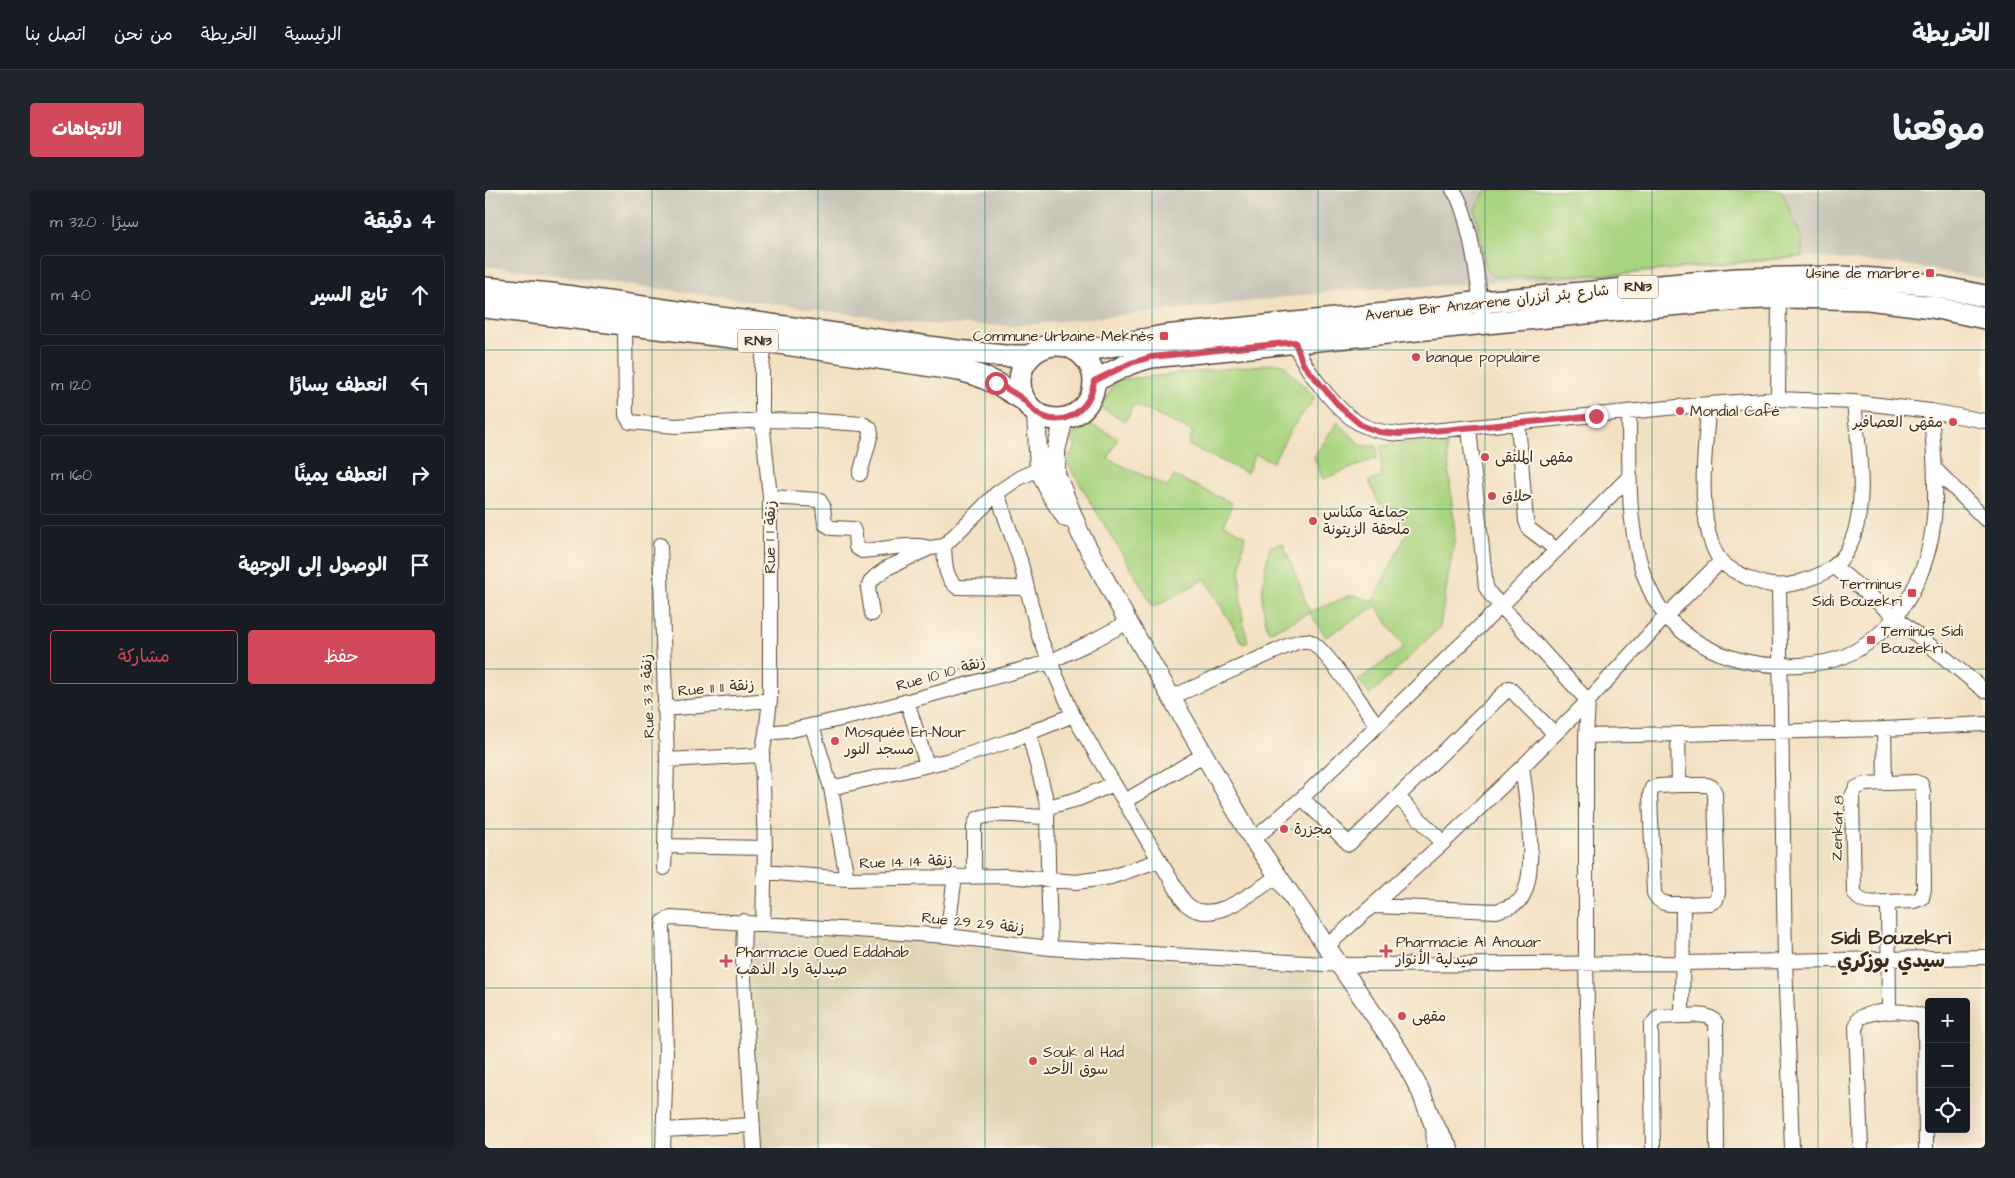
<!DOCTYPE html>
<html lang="ar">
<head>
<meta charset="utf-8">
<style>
  :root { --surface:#171b24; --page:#20242c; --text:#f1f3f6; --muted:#9ea1a6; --line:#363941; --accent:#d1495b }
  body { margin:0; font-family:"Architects Daughter","Playpen Sans Arabic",sans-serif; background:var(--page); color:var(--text); direction:rtl }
  .controls { position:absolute; right:15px; bottom:15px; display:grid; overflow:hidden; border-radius:5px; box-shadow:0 5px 20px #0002 }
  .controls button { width:45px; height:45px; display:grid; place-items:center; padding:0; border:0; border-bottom:1px solid var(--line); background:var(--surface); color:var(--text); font:25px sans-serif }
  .stop { position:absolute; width:15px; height:15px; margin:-11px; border:4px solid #d1495b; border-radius:50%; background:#fff }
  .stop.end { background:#d1495b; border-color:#fff; box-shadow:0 1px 5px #0008 }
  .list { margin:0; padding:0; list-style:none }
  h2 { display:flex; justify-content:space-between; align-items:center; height:65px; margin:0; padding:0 20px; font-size:21px }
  h2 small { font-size:16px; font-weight:400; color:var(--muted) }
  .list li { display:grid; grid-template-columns:32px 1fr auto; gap:15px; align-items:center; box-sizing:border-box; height:80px; margin:0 10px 10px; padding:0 10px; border:1px solid var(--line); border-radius:5px }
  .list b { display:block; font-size:19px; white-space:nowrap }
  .list em { font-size:16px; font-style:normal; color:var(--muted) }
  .actions { display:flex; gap:10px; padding:15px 20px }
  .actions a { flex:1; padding:11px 0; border:1px solid var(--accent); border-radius:5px; text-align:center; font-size:18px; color:var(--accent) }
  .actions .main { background:var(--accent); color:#fff }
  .icon { flex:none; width:28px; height:28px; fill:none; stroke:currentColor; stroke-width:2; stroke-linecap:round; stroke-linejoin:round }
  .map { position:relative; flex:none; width:1500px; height:958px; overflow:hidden; direction:ltr; border-radius:5px }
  header { display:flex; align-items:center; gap:30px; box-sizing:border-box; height:70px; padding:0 25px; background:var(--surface); border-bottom:1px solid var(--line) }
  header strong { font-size:24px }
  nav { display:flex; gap:28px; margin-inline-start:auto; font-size:18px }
  .intro { display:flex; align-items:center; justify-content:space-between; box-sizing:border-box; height:120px; padding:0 30px }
  h1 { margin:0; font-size:35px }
  .button { padding:12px 22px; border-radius:5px; background:var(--accent); color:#fff; font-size:18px; font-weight:700 }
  main { display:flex; gap:30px; padding:0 30px }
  aside { flex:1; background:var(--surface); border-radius:5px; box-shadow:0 5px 20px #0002 }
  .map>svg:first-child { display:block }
  .built { fill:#dfd3b4 }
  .industrial { fill:#c8c4b8 }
  .green { fill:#a9d480; stroke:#727f4f }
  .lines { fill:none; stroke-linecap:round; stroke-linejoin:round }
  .minor-casing { stroke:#564537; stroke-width:16 }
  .tertiary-casing { stroke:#564537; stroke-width:20 }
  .primary-casing { stroke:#564537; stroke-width:24 }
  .minor { stroke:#fff; stroke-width:14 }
  .tertiary { stroke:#fff; stroke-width:18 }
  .primary { stroke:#fff; stroke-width:21 }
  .route { stroke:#d1495b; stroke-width:6 }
  .grid { fill:none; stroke:#0f766e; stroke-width:1; stroke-opacity:0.55 }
  .poi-dot { fill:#d1495b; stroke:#fcf5e5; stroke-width:2 }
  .labels { text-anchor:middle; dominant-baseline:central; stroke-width:4; stroke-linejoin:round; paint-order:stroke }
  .shield { fill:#fcf5e5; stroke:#75675a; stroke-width:1 }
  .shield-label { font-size:14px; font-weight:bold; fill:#3b2a1e }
  .poi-label { font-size:15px; fill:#3b2a1e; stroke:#fcf5e5; text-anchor:start }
  .street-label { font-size:15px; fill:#3b2a1e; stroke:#fcf5e5 }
  .district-label { font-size:20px; font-weight:bold; fill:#3b2a1e; stroke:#fcf5e5 }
</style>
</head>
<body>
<header>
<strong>الخريطة</strong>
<nav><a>الرئيسية</a><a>الخريطة</a><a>من نحن</a><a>اتصل بنا</a></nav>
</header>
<div class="intro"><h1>موقعنا</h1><a class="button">الاتجاهات</a></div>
<main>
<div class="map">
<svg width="1500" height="958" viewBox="0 0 1500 958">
  <rect width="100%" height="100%" fill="#fcf5e5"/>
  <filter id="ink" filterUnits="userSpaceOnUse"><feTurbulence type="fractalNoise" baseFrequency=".02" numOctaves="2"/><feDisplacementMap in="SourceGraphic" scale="10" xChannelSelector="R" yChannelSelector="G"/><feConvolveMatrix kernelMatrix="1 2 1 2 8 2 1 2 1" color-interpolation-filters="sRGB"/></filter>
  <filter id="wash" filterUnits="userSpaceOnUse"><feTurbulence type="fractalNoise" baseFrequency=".0096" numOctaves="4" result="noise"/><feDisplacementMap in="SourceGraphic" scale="20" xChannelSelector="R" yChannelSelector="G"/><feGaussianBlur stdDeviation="1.12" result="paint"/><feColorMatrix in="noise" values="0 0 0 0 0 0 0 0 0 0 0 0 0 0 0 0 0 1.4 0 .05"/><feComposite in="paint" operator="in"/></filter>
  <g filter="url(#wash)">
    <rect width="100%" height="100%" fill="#f2e0c2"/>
    <path class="built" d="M263 736 831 783 828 958H269Z"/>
    <path class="industrial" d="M0 0H1500V89L1422 75 1324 67 1134 86 852 101 726 116 527 136 443 134 0 76Z"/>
    <path class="green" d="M1001 0H1296L1317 49V66L1134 84 1010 87 1002 81 990 19Z
      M797 173 830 208 806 239 788 272 770 264 762 283 703 255 708 242 649 214 641 231 616 218 631 190Z
      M852 232 877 256H892V268L838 289 829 267Z
      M605 234 633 248 623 269 683 297 689 286 747 313 739 335 760 345C753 382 753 416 763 452L758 454 720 389 669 417 579 268 580 264 586 265 591 254 584 251 589 244Z
      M961 249 970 346 955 437 885 505 873 490 919 458 891 416 841 447 825 423 784 442C773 413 778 385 785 356L798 353 825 422 864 406H872L888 411 925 337 893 312 884 291 896 287V256Z"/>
  </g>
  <g filter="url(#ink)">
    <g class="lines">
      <defs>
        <path id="minor" d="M968 0C985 20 995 105 998 133
          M140 134 141 225 145 232 191 236 277 230 332 231 378 234 385 238 386 244 375 284
          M808 146C814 174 852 222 877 235 889 241 902 243 915 244L1224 214 1293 209 1369 212 1446 221 1500 231
          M280 151 277 177V230L285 307V510L281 543
          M1293 209 1294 107
          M1224 214C1220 255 1210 335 1235 370 1241 378 1253 383 1261 387 1279 395 1292 398 1312 393 1335 386 1355 378 1365 355 1384 314 1373 256 1369 212
          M1144 223C1145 281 1140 343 1164 398 1190 456 1255 479 1315 475 1330 474 1346 472 1360 466 1388 454 1413 429 1427 402 1459 342 1450 286 1446 221
          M1033 233 1041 331 1044 339 1072 360
          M984 238 1001 397 1005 404 1103 511 1101 546V773L1105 958
          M1450 279 1500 329
          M512 303 535 370 554 446 588 525 698 710C722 742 769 701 793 686
          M285 307 334 310 338 316 340 334 347 338 368 339 370 345 371 357 377 361C400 360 422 352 445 358
          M175 355 182 570 180 656
          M459 356C460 371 459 387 472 397L542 398
          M1350 377 1500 501
          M1294 397 1300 770 1307 958
          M387 424 383 398 386 391 391 386 402 378 445 358 459 356 512 303 534 288 554 279
          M687 507 800 457C808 454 818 448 826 452 840 458 880 519 892 535
          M422 511 442 575
          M179 519 285 510
          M327 536 346 598 362 689
          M1399 539 1500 534
          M544 544 563 617 562 627 565 758
          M1101 546 1193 544
          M182 570 277 565
          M1400 593 1380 594 1371 598 1367 606 1369 702C1376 716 1389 712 1403 712L1404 822
          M1194 595 1174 596 1167 598 1165 605 1169 703C1175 716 1185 714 1198 714
          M346 598 469 569 525 551 588 525
          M913 607 958 653
          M817 608 864 654 1024 498 1070 544
          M640 611 720 564
          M563 617 593 609 629 594
          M768 650 817 608 1016 416 1145 286
          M179 678 180 656 280 658
          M280 682 362 689 522 686 591 692 626 687 675 670
          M489 686V637L492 629C507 621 544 627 562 627
          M889 716 1012 721C1020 718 1030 716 1036 709 1054 682 1041 608 1037 577
          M259 731 258 772 269 958
          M278 733 280 658 277 565 281 543 302 541 369 526 564 472 602 454 643 432
          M462 746 470 686
          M842 756 958 653 1037 577 1103 511 1181 426 1236 371
          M1197 826C1209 826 1225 822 1231 833L1232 958
          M948 934 949 958
          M179 940 268 935
          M178 958 181 863 178 737 179 731 186 728 462 746 565 758 855 775 1199 773 1500 767
          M1168 958 1166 836 1173 827 1197 826 1198 714 1225 713 1231 710 1233 703 1230 603 1227 597 1222 595H1194L1193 544 1399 539 1400 593 1430 592 1436 594 1438 601 1439 699 1437 708 1429 711 1403 712
          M1376 958 1371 837 1374 828C1391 819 1417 820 1435 825L1440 832 1441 958"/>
        <path id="tertiary" d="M551 223 554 279 566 305 581 328
          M579 228 571 261V284L595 343 643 432 768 650 914 861 935 900 948 933 964 958"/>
        <path id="primary" d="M0 98 66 104 472 161 519 166H545
          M0 117 280 151 474 180 492 185 511 193 539 210
          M535 192a37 37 0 1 1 74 0a37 37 0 1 1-74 0Z
          M594 162 679 146 921 122 996 112 1252 89 1357 87 1389 89 1439 94 1500 106
          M609 191 646 173 666 167 1160 117 1254 109 1305 107 1383 109 1447 117 1500 128"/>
      </defs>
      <use href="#minor" class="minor-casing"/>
      <use href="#tertiary" class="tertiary-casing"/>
      <use href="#primary" class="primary-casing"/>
      <use href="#minor" class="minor"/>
      <use href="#tertiary" class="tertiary"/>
      <use href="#primary" class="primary"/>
    </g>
  </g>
  <g class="lines" filter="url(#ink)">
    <path class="route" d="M511 193C520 198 533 204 540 211 546 217 549 222 557 226 583 238 606 216 609 191L646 173 666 167 810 152 818 174 856 218 876 235 894 242 914 244 1111 226"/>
  </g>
  <path class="grid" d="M167 0V958M333 0V958M500 0V958M667 0V958M833 0V958M1000 0V958M1167 0V958M1333 0V958M0 160H1500M0 319H1500M0 479H1500M0 639H1500M0 798H1500"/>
  <g class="poi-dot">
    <rect x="1440" y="78" width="10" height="10" rx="2.5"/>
    <rect x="674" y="141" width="10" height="10" rx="2.5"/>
    <circle cx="931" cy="167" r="5"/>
    <circle cx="1195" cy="221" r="5"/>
    <circle cx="1468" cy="232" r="5"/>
    <circle cx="1000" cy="267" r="5"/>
    <circle cx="1007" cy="306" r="5"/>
    <circle cx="828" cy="331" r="5"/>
    <rect x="1422" y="398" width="10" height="10" rx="2.5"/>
    <rect x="1381" y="445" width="10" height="10" rx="2.5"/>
    <circle cx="350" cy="551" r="5"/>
    <circle cx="799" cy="639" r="5"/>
    <path d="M898.5 753.5h5v5h5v5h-5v5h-5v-5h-5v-5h5z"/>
    <path d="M238.5 763.5h5v5h5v5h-5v5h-5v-5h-5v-5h5z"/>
    <circle cx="917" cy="826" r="5"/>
    <circle cx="548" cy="871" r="5"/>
  </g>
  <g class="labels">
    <g class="shield">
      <rect x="1133" y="85.5" width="40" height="23" rx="4"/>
      <rect x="253" y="139.5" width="40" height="23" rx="4"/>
    </g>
    <g class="shield-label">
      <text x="1153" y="97">RN13</text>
      <text x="273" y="151">RN13</text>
    </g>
    <g class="poi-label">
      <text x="1435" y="83" text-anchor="end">Usine de marbre</text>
      <text x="669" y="146" text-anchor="end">Commune Urbaine Meknès</text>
      <text x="941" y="167">banque populaire</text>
      <text x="1205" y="221">Mondial Café</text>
      <text x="1458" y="232" text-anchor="end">مقهى العصافير</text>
      <text x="1010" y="267">مقهى الملتقى</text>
      <text x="1017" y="306">حلاق</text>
      <text x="838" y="322">جماعة مكناس<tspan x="838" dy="17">ملحقة الزيتونة</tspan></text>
      <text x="1417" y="394" text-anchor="end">Terminus<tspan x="1417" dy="17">Sidi Bouzekri</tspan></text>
      <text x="1396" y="441">Teminus Sidi<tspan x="1396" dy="17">Bouzekri</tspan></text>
      <text x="360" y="542">Mosquée En-Nour<tspan x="360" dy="17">مسجد النور</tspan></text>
      <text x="809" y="639">مجزرة</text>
      <text x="911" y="752">Pharmacie Al Anouar<tspan x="911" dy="17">صيدلية الأنوار</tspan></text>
      <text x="251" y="762">Pharmacie Oued Eddahab<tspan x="251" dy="17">صيدلية واد الذهب</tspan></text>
      <text x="927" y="826">مقهى</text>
      <text x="558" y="862">Souk al Had<tspan x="558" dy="17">سوق الأحد</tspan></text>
    </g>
    <g class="street-label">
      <text transform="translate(1002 113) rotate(-6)">Avenue Bir Anzarene شارع بئر أنزران</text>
      <text transform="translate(285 347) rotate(-90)">Rue 1 زنقة 1</text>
      <text transform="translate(456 484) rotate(-16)">Rue 10 زنقة 10</text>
      <text transform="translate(231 498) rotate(-5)">Rue 11 زنقة 11</text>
      <text transform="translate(163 506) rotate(-92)">Rue 3 زنقة 3</text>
      <text transform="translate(1353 638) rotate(-88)">Zenkat 8</text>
      <text transform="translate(421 672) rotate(-2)">Rue 14 زنقة 14</text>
      <text transform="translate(488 733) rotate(6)">Rue 29 زنقة 29</text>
    </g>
    <g class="district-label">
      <text x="1406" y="748">Sidi Bouzekri<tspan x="1406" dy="23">سيدي بوزكري</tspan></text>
    </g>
  </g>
</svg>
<div class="controls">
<button>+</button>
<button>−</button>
<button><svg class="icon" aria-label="locate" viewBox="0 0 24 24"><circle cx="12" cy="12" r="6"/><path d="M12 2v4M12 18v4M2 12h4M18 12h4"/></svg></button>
</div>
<div class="stop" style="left:511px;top:193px"></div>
<div class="stop end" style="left:1111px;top:226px"></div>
</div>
<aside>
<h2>4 دقيقة<small>سيرًا · 320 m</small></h2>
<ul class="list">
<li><svg class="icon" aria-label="ahead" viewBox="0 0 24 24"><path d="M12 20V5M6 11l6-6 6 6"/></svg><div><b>تابع السير</b></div><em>40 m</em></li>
<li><svg class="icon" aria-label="left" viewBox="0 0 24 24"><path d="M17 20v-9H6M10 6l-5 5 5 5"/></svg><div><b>انعطف يسارًا</b></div><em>120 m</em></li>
<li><svg class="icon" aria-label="right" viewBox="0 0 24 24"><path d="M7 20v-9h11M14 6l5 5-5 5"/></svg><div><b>انعطف يمينًا</b></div><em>160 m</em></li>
<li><svg class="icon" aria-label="arrive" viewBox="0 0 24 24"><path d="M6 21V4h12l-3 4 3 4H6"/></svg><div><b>الوصول إلى الوجهة</b></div></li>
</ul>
<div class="actions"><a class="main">حفظ</a><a>مشاركة</a></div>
</aside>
</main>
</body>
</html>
